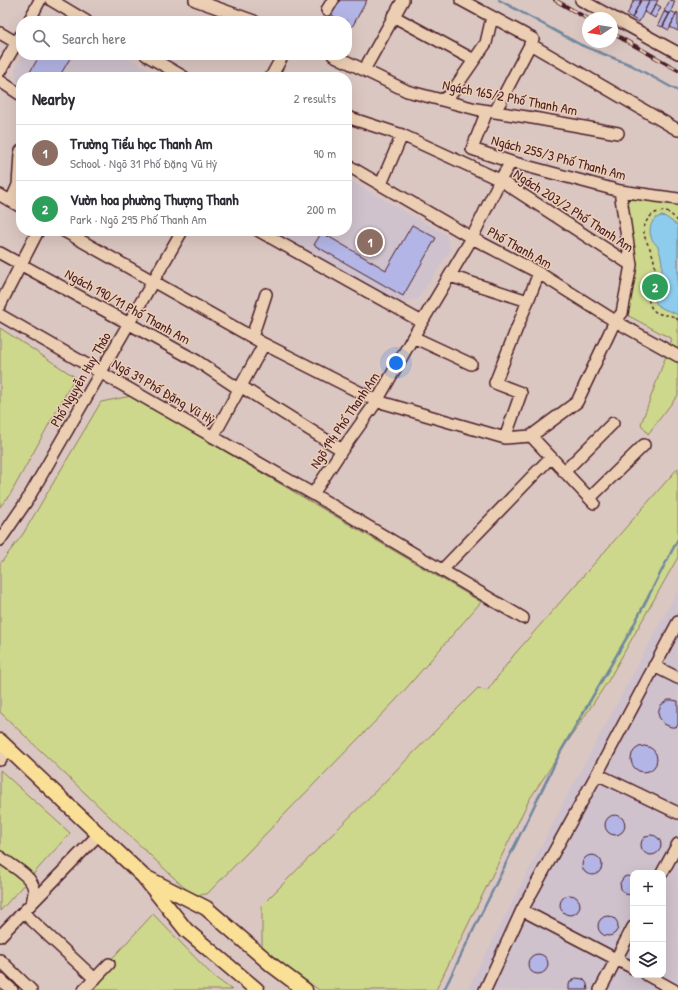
<!DOCTYPE html>
<html lang="en">
<head>
<meta charset="utf-8">
<style>
  :root { --surface:#fff; --page:#f2f2f3; --text:#2b2b33; --muted:#7c7c81; --line:#e1e1e2; --accent:#111827 }
  body { margin:0; font-family:"Patrick Hand",sans-serif; background:var(--page); color:var(--text) }
  .controls { position:absolute; right:12px; bottom:12px; display:grid; overflow:hidden; border-radius:8px; box-shadow:0 4px 16px #0002 }
  .controls button { width:36px; height:36px; display:grid; place-items:center; padding:0; border:0; border-bottom:1px solid var(--line); background:var(--surface); color:var(--text); font:20px sans-serif }
  .compass { position:absolute; left:582px; top:12px; width:36px; height:36px; border-radius:50%; background:var(--surface); box-shadow:0 4px 16px #0002; rotate:258deg }
  .you { position:absolute; left:396px; top:363px; width:14px; height:14px; margin:-10px; border:3px solid #fff; border-radius:50%; background:#1a73e8; box-shadow:0 0 0 6px #1a73e833 }
  .badge { display:grid; place-items:center; width:26px; height:26px; border-radius:50%; background:var(--accent); color:#fff; font-size:13px; font-weight:700 }
  .pin { position:absolute; translate:-50% -50%; border:2px solid #fff; box-shadow:0 1px 4px #0006 }
  .list { margin:0; padding:0; list-style:none }
  h2 { display:flex; justify-content:space-between; align-items:center; height:52px; margin:0; padding:0 16px; font-size:17px }
  h2 small { font-size:13px; font-weight:400; color:var(--muted) }
  .list li { display:grid; grid-template-columns:26px 1fr auto; gap:12px; align-items:center; box-sizing:border-box; height:56px; padding:0 16px; border-top:1px solid var(--line) }
  .list b { display:block; font-size:15px; white-space:nowrap }
  .list p { margin:0; font-size:13px; white-space:nowrap; color:var(--muted) }
  .list em { font-size:13px; font-style:normal; color:var(--muted) }
  .icon { flex:none; width:22px; height:22px; fill:none; stroke:currentColor; stroke-width:2; stroke-linecap:round; stroke-linejoin:round }
  .map { position:relative; flex:none; width:678px; height:990px; overflow:hidden }
  .search { position:absolute; background:var(--surface); box-shadow:0 4px 16px #0002; left:16px; top:16px; width:336px; height:44px; display:flex; align-items:center; gap:10px; box-sizing:border-box; padding:0 14px; border-radius:16px; color:var(--muted); font-size:15px }
  .panel { position:absolute; background:var(--surface); box-shadow:0 4px 16px #0002; left:16px; top:72px; width:336px; height:164px; border-radius:16px }
  .map>svg:first-child { display:block }
  .built { fill:#cfc2cd; fill-rule:evenodd }
  .green { fill:#cdd88c; stroke:#8c7c5c }
  .water { fill:#8dcced; stroke:#72879f }
  .lines { fill:none; stroke-linecap:round; stroke-linejoin:round }
  .stream { stroke:#72879f; stroke-width:2.5 }
  .building { fill:#b3b5e6; stroke:#4a1f2b }
  .minor-casing { stroke:#4a1f2b; stroke-width:14 }
  .major-casing { stroke:#4a1f2b; stroke-width:17 }
  .path { stroke:#4a1f2b; stroke-width:1.5; stroke-dasharray:3 3; stroke-linecap:butt }
  .minor { stroke:#eccfb3; stroke-width:11 }
  .major { stroke:#fadf96; stroke-width:14 }
  .rail-casing { stroke:#4a1f2b; stroke-width:4 }
  .rail { stroke:#eccfb3; stroke-width:2.5; stroke-dasharray:8; stroke-linecap:butt }
  .labels { text-anchor:middle; dominant-baseline:central; stroke-width:3; stroke-linejoin:round; paint-order:stroke }
  .street-label { font-size:14px; fill:#4a1f2b; stroke:#eccfb3 }
</style>
</head>
<body>
<div class="map">
<svg width="678" height="990" viewBox="0 0 678 990">
  <rect width="100%" height="100%" fill="#dbc7c2"/>
  <filter id="ink" filterUnits="userSpaceOnUse"><feTurbulence type="fractalNoise" baseFrequency=".025" numOctaves="2"/><feDisplacementMap in="SourceGraphic" scale="8" xChannelSelector="R" yChannelSelector="G"/><feConvolveMatrix kernelMatrix="1 2 1 2 8 2 1 2 1" color-interpolation-filters="sRGB"/></filter>
  <g filter="url(#ink)">
    <path class="built" d="M23 55H123L161 77H21V88L17 85 15 69Z
      M347 179 445 234 451 249 418 299 400 302 274 231H347Z
      M678 590V990H467L570 790ZM633 873H663V975H633Z"/>
    <path class="green" d="M625 195 678 204V395L648 434 641 424 672 339 627 315 636 259Z
      M0 328 75 377 11 493 0 507Z
      M131 396 481 602 396 700 207 894 192 895 0 712V564L23 534 101 402Z
      M678 468V557L608 681 529 800 436 990H319L262 949V905L478 688 487 691 513 656Z
      M0 770 70 833 0 911Z
      M153 914 213 976 232 990H83Z"/>
    <path class="water" d="M662 216 666 217 678 226V315C670 310 659 310 655 301 652 291 659 286 661 278 662 274 662 269 662 265 662 260 660 253 658 247 656 244 652 241 651 237 648 228 652 217 662 216Z"/>
    <g class="lines">
      <path class="stream" d="M499 0 581 45 631 65 678 91
        M444 990 561 751 630 632 678 539"/>
    </g>
    <path class="building" d="M338 0H367L352 27 347 24V21H342L330 14Z
      M634 0H641L632 18 627 15Z
      M641 0H650L639 22 632 18Z
      M650 0H658L650 15 644 12Z
      M670 0 675 1 670 14 664 11Z
      M656 4 661 7 655 18 650 15Z
      M671 11 676 14 669 30 663 27Z
      M664 12 669 14 662 27 658 25Z
      M677 12 678 13V31L670 27Z
      M40 55H72L59 77H27Z
      M412 225 436 238 403 296 314 245 320 235 314 231H319L386 270Z
      M668 700H672L678 701V725L676 727H671L664 724 659 717 658 713 661 705Z
      M631 759a13 13 0 1 1 26 0a13 13 0 1 1-26 0Z
      M605 825a10 10 0 1 1 20 0a10 10 0 1 1-20 0Z
      M641 845a10 10 0 1 1 20 0a10 10 0 1 1-20 0Z
      M582 865a10 10 0 1 1 20 0a10 10 0 1 1-20 0Z
      M627 876 633 877V895H632L625 894 621 889 620 883 624 877Z
      M560 905a10 10 0 1 1 20 0a10 10 0 1 1-20 0Z
      M598 926a10 10 0 1 1 20 0a10 10 0 1 1-20 0Z
      M528 964a10 10 0 1 1 20 0a10 10 0 1 1-20 0Z
      M576 978 583 979 585 981 587 984 588 990H569V985L570 982Z"/>
    <g class="lines">
      <defs>
        <path id="minor" d="M51 0 86 21
          M195 0 254 21
          M461 0 533 39 495 112
          M581 0 678 53
          M327 10 333 0
          M393 16 474 60
          M29 21 40 0
          M0 33 17 43
          M530 44 678 130
          M146 55 184 77
          M333 55 407 91 476 109 533 118 618 133
          M364 70 403 0
          M0 71 21 35
          M271 77 283 55
          M0 81 21 95
          M442 100 450 95 486 43 492 17
          M487 111 472 149 511 162 620 191 678 199
          M347 117 402 135 500 180 631 265
          M347 165 472 238 539 273 615 321 678 356
          M381 184 402 135
          M0 195 21 207
          M11 201 18 185 20 154 21 151
          M64 231 264 344 377 401 505 438 531 436
          M259 231 422 322
          M0 253 197 361 239 389
          M450 276 528 301
          M0 305 38 231
          M0 315 313 494 523 618
          M252 337 266 294
          M413 337 471 364
          M242 387 342 450
          M531 436 577 402 615 321 622 313 631 265 620 191
          M531 436 594 503
          M213 437 264 344
          M505 438 521 393 495 383 539 273
          M564 472 613 423
          M313 494 342 450 377 401 413 337 472 238 500 180 511 162
          M590 498 644 445
          M0 540 26 502 182 231
          M442 570 551 457
          M654 666 678 678
          M0 760 8 748
          M597 774 678 813
          M0 857C10 865 33 876 34 890 34 894 33 899 32 903
          M662 873 678 844
          M522 910 633 968
          M23 912 95 979
          M0 936 99 834
          M0 960 31 990
          M647 975 674 990
          M0 979 12 990
          M84 990 109 964
          M485 990 522 910 597 774 678 622
          M600 990 633 927"/>
        <path id="major" d="M0 741 143 876 186 930 257 990
          M147 878 206 908 273 966 305 990"/>
      </defs>
      <use href="#minor" class="minor-casing"/>
      <use href="#major" class="major-casing"/>
      <path class="path" d="M678 221C675 218 672 215 669 213 657 208 646 217 644 228 643 238 648 243 651 251 654 258 655 265 655 272 654 283 645 293 650 305 657 320 671 311 678 320"/>
      <use href="#minor" class="minor"/>
      <use href="#major" class="major"/>
      <defs>
        <path id="rail" d="M555 0 588 19
          M612 33 678 70"/>
      </defs>
      <use href="#rail" class="rail-casing"/>
      <use href="#rail" class="rail"/>
    </g>
  </g>
  <g class="labels">
    <g class="street-label">
      <text transform="translate(510 97) rotate(11)">Ngách 165/2 Phố Thanh Am</text>
      <text transform="translate(559 157) rotate(15)">Ngách 255/3 Phố Thanh Am</text>
      <text transform="translate(574 210) rotate(33)">Ngách 203/2 Phố Thanh Am</text>
      <text transform="translate(520 247) rotate(29)">Phố Thanh Am</text>
      <text transform="translate(128 306) rotate(29)">Ngách 190/11 Phố Thanh Am</text>
      <text transform="translate(80 379) rotate(-60)">Phố Nguyễn Huy Thảo</text>
      <text transform="translate(164 391) rotate(30)">Ngõ 39 Phố Đặng Vũ Hỷ</text>
      <text transform="translate(344 420) rotate(-56)">Ngõ 194 Phố Thanh Am</text>
    </g>
  </g>
</svg>
<div class="controls">
<button>+</button>
<button>−</button>
<button><svg class="icon" aria-label="layers" viewBox="0 0 24 24"><path d="M12 4l9 5-9 5-9-5zM3 14l9 5 9-5"/></svg></button>
</div>
<svg class="compass" viewBox="-18 -18 36 36"><path d="M0-13l5 13h-10z" fill="#e53935"/><path d="M0 13l5-13h-10z" fill="#7c7c81"/></svg>
<div class="you"></div>
<div class="pin badge" style="left:370px;top:242px;background:#8d6e63">1</div>
<div class="pin badge" style="left:655px;top:287px;background:#2e9e5b">2</div>
<div class="search"><svg class="icon" aria-label="search" viewBox="0 0 24 24"><circle cx="10" cy="10" r="6"/><path d="M15 15l6 6"/></svg>Search here</div>
<section class="panel">
<h2>Nearby<small>2 results</small></h2>
<ul class="list">
<li><span class="badge" style="background:#8d6e63">1</span><div><b>Trường Tiểu học Thanh Am</b><p>School · Ngõ 31 Phố Đặng Vũ Hỷ</p></div><em>90 m</em></li>
<li><span class="badge" style="background:#2e9e5b">2</span><div><b>Vườn hoa phường Thượng Thanh</b><p>Park · Ngõ 295 Phố Thanh Am</p></div><em>200 m</em></li>
</ul>
</section>
</div>
</body>
</html>
